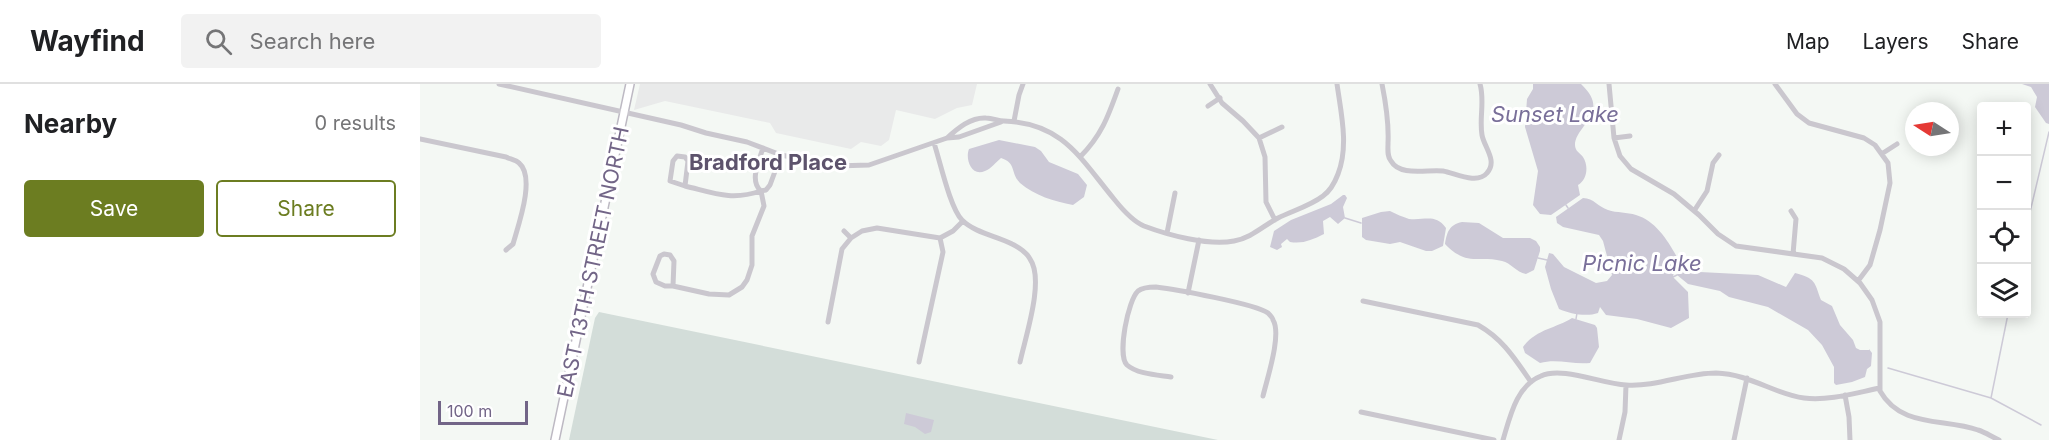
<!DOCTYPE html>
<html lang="en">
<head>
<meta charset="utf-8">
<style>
  :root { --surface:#fff; --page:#f2f2f2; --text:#202124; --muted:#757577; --line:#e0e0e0; --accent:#6c7d21 }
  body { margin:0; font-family:Inter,sans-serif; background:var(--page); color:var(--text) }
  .controls { position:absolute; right:18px; top:18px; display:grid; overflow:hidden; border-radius:6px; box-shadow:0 3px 15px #0003 }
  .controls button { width:54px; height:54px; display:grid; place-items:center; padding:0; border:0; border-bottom:2px solid var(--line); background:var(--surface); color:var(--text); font:30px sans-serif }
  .compass { position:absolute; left:1485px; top:18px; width:54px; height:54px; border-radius:50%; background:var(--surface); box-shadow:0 3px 15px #0003; rotate:282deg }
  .scale { position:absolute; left:18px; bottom:15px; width:90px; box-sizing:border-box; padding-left:6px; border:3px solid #726587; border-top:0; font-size:16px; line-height:21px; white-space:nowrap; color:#726587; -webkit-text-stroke:4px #fff; paint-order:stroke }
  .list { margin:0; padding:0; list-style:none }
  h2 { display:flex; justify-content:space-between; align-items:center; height:78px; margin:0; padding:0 24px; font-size:26px }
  h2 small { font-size:20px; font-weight:400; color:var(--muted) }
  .actions { display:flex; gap:12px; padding:18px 24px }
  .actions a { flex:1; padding:14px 0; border:2px solid var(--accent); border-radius:6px; text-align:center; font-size:21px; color:var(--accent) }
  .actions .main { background:var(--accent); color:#fff }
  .icon { flex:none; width:33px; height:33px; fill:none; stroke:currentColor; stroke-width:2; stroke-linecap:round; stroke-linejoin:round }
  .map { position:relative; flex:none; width:1629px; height:356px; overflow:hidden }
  header { display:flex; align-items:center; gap:36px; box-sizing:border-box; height:84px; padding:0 30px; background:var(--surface); border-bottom:2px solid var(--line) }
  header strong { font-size:28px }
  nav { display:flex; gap:33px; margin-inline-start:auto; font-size:21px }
  .search { width:420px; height:54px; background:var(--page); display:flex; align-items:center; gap:15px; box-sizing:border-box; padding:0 21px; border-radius:6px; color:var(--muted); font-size:22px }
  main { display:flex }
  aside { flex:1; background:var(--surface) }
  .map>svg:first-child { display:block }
  .built { fill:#e9eaea }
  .green { fill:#d3ddd9 }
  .water { fill:#cdcad7 }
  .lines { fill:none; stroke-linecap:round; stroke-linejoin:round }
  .stream { stroke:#cdcad7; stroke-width:1.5 }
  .secondary-casing { stroke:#bdb9c3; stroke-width:10 }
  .minor { stroke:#cac7ce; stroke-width:5 }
  .secondary { stroke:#fff; stroke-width:7 }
  .labels { text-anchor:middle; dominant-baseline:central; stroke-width:6; stroke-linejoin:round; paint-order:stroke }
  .street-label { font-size:21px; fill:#726587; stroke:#fff }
  .water-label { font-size:22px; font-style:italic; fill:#796f99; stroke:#fff }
  .neighbourhood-label { font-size:22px; font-weight:bold; fill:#5d536c; stroke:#fff }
</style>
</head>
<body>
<header>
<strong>Wayfind</strong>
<div class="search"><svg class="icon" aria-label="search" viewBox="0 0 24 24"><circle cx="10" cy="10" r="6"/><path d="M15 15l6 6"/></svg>Search here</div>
<nav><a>Map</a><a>Layers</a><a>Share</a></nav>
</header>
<main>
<aside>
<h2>Nearby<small>0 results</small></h2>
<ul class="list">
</ul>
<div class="actions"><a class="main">Save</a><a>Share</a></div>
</aside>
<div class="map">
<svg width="1629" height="356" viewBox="0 0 1629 356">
  <rect width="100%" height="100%" fill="#f4f8f4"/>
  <path class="built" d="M220 0H557L552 21 537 24 515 35 476 26 469 56 461 62 441 58 431 65 356 49 350 39 245 17 214 26Z"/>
  <path class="green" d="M179 228 798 356H149L175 234Z"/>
  <path class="water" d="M1113 0H1161C1192 29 1155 41 1155 61 1155 67 1160 69 1163 73 1169 82 1167 96 1158 101L1160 111 1131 131 1120 130 1113 121 1118 87 1105 43 1107 15 1113 5Z
    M1602 0H1629V40L1626 39 1615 23 1617 13 1611 3Z
    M579 56 615 63 621 67 629 78 658 90 667 101 664 113 653 121C634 117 615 112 600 99 590 89 597 79 581 74 576 78 571 85 565 87 551 93 545 75 549 65Z
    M923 111H925L927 114 923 123 925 134 918 140 910 133 903 137 904 150C892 156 883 160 870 158L867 155 861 160 862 163 857 166 850 163 854 147 871 136 911 120Z
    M1163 114C1174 114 1178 123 1188 126 1197 129 1207 128 1216 131 1237 137 1251 161 1260 179L1255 182 1253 193 1268 208 1269 234 1251 244 1217 235 1186 231 1180 223 1178 229C1167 233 1150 230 1139 225L1131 205 1125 183 1129 169 1133 170 1144 183 1176 199 1187 197 1192 191 1183 157 1179 151 1143 143 1137 139 1136 133Z
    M970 127C976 130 983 133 989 135 1004 137 1015 129 1026 144L1023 162 1012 167H1006L980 158 970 160 946 156 942 153V134L961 128Z
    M1042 138 1059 139 1083 154H1110L1116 157 1120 163V167L1114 186 1106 190C1096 188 1091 179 1082 177 1058 171 1047 183 1025 160 1027 148 1029 141 1042 138Z
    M1263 182 1280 188 1338 191 1366 203 1375 189C1396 195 1394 197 1401 216L1412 222 1420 241 1433 256 1436 264 1440 266H1449V265L1452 269 1451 282 1447 285 1445 293 1432 298 1416 301 1414 299V283L1402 261 1388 246 1348 223 1309 213 1300 207 1268 200 1257 191 1259 184Z
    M1152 234 1175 241 1177 244 1179 263 1170 279C1153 281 1137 274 1120 279L1105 269 1103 263C1116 245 1137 244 1152 234Z
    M486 329 514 336 511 348 505 350 495 343 484 340Z"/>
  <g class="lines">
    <path class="stream" d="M1146 121 1148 124
      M925 134 941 139
      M1606 145 1629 48
      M1118 174 1127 176
      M1253 193 1257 191
      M1156 235 1157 229
      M1468 284 1571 314 1621 341
      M1571 314 1588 230"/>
    <defs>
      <path id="secondary" d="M135 356 210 0"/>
    </defs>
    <use href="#secondary" class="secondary-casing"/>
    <path class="minor" d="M79 0 261 41 286 49 327 58 361 71 416 82 449 81 527 54 539 53 581 38
      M790 0 802 19 823 37 839 54 845 73 846 118 855 136
      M962 0C966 20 969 39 968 59 968 66 967 72 971 77 980 93 1008 85 1023 87 1035 89 1057 101 1067 89 1078 77 1064 63 1062 51 1059 34 1065 17 1060 0
      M1189 0 1194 54 1200 72 1211 85 1254 110 1279 131 1298 150 1316 162 1402 174 1424 185 1440 199 1452 216 1460 238V307C1481 344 1523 334 1558 346 1565 348 1572 353 1579 356
      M1355 0 1377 30 1389 39 1444 54 1455 61 1468 79 1470 99 1460 146 1450 181 1438 197
      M788 22 800 14
      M594 37 599 11 603 0
      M527 54C538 44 551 33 566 34 573 34 578 37 584 37 643 39 660 74 694 115 702 125 712 137 724 142 748 151 788 162 814 157 831 154 843 142 858 134 872 127 890 122 903 112 910 107 915 98 918 90 929 62 921 29 917 0
      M839 54 862 43
      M1194 54 1210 52
      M0 55 86 73C90 75 96 76 99 79 116 93 98 142 93 160L86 166
      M514 59C520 77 530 124 542 136 555 149 577 152 592 160 598 163 607 169 610 175 625 196 605 254 600 278
      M343 64C339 77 329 97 341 107L346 106 350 101 361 71
      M1463 69 1477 60
      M257 72 265 73 268 77 265 102 250 97 253 77Z
      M660 73C681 52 688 33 698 5
      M1274 127 1287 107 1293 79 1299 71
      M1371 127 1376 135 1373 170
      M424 147 431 154
      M747 149 755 109
      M244 170 250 171 254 177 253 202H245L236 198 233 190 240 172Z
      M253 202 289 210 309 211 322 203 327 196 332 181V152L344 122 341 107C311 117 294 109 265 102
      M768 209 779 156
      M943 217 1058 241C1083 255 1095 275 1111 298
      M408 238 422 165 431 154 442 147 457 144 520 154 533 147 543 137
      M499 278 523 168 520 154
      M751 293C738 291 717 290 707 281 697 271 708 216 718 207 723 203 731 203 736 203 754 205 836 220 848 229 849 230 853 234 853 236 862 250 847 295 843 312
      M1425 311 1429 333 1430 356
      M941 328 1074 356
      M1083 356C1090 333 1096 302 1121 292 1142 282 1182 300 1206 301 1237 303 1266 289 1296 289 1330 290 1354 310 1384 314 1409 317 1435 309 1460 304
      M1199 356 1205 328 1206 301
      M1314 356 1327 294"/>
    <use href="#secondary" class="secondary"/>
  </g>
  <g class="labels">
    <g class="street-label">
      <text transform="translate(173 178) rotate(-78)">EAST 13TH STREET NORTH</text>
    </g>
    <g class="water-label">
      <text x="1135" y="30">Sunset Lake</text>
      <text x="1222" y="179">Picnic Lake</text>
    </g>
    <g class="neighbourhood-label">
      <text x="348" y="78">Bradford Place</text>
    </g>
  </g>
</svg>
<div class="controls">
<button>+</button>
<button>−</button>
<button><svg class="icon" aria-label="locate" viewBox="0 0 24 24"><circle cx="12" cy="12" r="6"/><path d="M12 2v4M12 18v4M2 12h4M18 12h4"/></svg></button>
<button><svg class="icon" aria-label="layers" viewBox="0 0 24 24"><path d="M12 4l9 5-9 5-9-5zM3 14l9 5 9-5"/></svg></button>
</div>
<svg class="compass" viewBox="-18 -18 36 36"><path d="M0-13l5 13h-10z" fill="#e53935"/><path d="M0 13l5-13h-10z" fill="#757577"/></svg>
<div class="scale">100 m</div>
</div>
</main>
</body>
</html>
